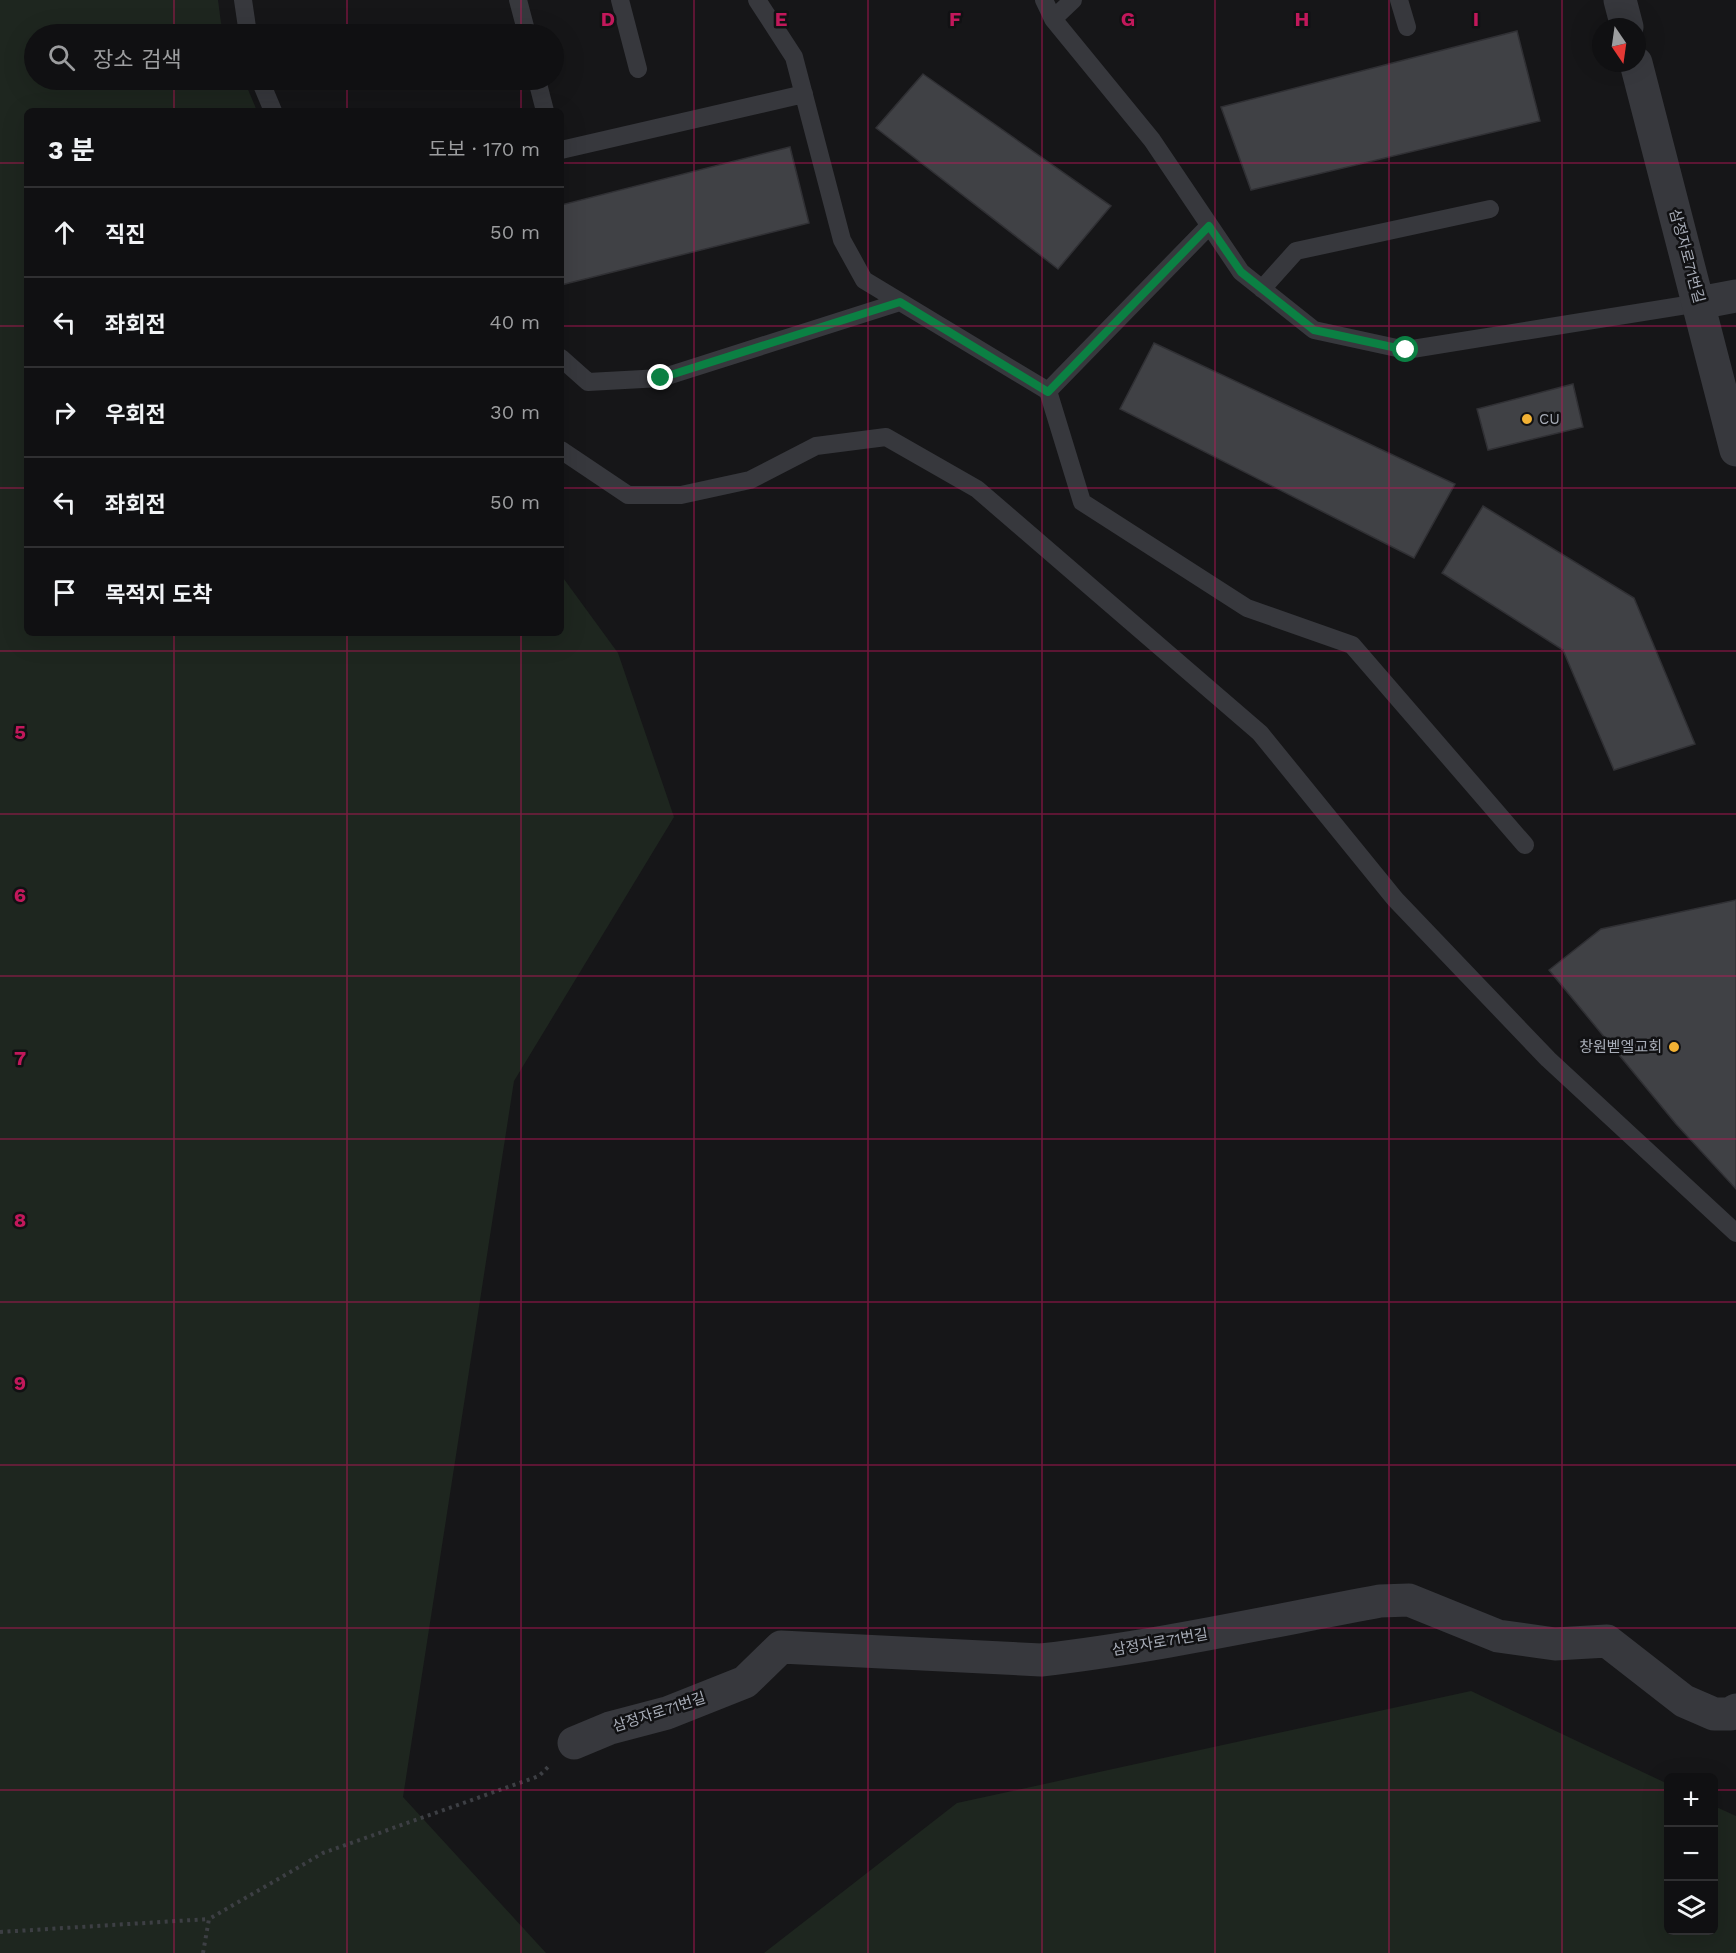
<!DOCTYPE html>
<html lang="ko">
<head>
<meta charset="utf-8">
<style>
  :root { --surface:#101012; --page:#19191b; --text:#f1f3f6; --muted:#9c9d9f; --line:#303032 }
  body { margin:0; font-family:"Work Sans","Noto Sans KR",sans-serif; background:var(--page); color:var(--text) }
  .controls { position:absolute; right:18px; bottom:18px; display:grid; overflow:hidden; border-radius:9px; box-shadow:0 6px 24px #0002 }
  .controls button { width:54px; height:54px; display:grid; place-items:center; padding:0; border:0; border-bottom:2px solid var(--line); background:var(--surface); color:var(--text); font:30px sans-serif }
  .compass { position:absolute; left:1592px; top:18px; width:54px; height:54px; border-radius:50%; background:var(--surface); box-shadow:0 6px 24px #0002; rotate:167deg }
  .stop { position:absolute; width:18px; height:18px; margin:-14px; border:4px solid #0b8043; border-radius:50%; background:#fff }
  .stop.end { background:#0b8043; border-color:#fff; box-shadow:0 2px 6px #0008 }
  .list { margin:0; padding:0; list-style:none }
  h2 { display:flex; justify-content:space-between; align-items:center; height:78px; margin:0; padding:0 24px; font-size:26px }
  h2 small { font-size:20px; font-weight:400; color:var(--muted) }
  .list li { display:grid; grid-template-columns:39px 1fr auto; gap:18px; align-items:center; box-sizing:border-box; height:90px; padding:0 24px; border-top:2px solid var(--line) }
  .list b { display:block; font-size:22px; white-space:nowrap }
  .list em { font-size:20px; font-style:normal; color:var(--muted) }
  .icon { flex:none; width:33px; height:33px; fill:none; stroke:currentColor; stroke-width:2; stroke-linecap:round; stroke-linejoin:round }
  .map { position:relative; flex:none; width:1736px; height:1953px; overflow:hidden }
  .search { position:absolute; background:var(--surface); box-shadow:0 6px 24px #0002; left:24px; top:24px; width:540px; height:66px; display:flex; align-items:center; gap:15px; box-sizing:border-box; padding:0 21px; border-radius:33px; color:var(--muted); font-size:22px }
  .panel { position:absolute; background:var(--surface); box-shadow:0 6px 24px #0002; left:24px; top:108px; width:540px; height:528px; border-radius:9px }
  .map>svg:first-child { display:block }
  .green { fill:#1e261f }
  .building { fill:#404145; stroke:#303034; stroke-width:1.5 }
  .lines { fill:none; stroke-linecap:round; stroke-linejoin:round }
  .path { stroke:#3d3f44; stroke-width:4; stroke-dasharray:3 4.5; stroke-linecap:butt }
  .lane { stroke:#37383d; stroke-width:18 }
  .street { stroke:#37383d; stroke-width:33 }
  .route { stroke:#0b8043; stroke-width:8 }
  .grid { fill:none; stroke:#c2185b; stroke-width:1.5; stroke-opacity:0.55 }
  .poi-dot { fill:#f2b134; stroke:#111113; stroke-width:2 }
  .labels { text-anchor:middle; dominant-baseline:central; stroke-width:5; stroke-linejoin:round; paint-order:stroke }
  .street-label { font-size:15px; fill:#a8adb8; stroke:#111113 }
  .poi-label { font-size:15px; fill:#a8adb8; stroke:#111113; text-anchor:start }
  .grid-label { font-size:20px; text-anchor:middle; font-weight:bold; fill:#c2185b; stroke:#111113; stroke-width:5; stroke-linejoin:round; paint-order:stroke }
</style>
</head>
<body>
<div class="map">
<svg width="1736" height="1953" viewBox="0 0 1736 1953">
  <rect width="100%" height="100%" fill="#161618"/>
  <path class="green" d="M0 0H218L221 23 225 34H34V80H244L257 111H27V633H561V575L618 653 674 817 514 1081 403 1797 546 1953H0Z
    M1471 1691 1668 1784V1930H1714V1806L1736 1816V1953H764L957 1803Z"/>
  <path class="building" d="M1517 31 1540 121 1251 190 1221 107Z
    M923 74 1111 206 1058 269 876 128Z
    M790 147 809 223 561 285V205Z
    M1154 343 1455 484 1414 558 1120 409Z
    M1573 384 1583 427 1488 450 1477 409Z
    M1483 506 1634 598 1695 744 1614 770 1563 650 1442 573Z
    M1736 900V1189L1676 1124 1549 970 1601 929Z"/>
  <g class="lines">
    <path class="path" d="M0 1932 209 1919
      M203 1953 209 1919 323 1853 539 1776 549 1766"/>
    <path class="lane" d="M243 0 248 34
      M518 0 527 34
      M620 0 638 69
      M757 0 794 57 842 240 864 280 1048 391 1209 226
      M1044 0 1053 19 1152 140 1241 272 1314 330 1406 350 1699 303
      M1399 0 1407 27
      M1053 19 1073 0
      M260 80 273 111
      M537 80 545 111
      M561 150 804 94
      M1262 289 1296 251 1490 209
      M561 358 588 382 661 378 900 302
      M1048 391 1082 502 1247 608 1352 645 1525 845
      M561 450 628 495H681L750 480 816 446 886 437 977 489 1260 733 1395 899 1548 1059 1736 1233"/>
    <path class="street" d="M1620 0 1627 27
      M1636 63 1736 450
      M1699 303 1736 296
      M574 1743 610 1728 667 1713 745 1682 781 1647 1041 1660C1155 1647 1267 1622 1380 1601L1409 1600 1498 1636 1555 1644 1607 1641 1684 1701 1714 1714H1731L1736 1710"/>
  </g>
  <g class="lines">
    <path class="route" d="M661 378 900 302 1048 392 1209 226 1241 272 1314 330 1406 350"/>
  </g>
  <path class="grid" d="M174 0V34M347 0V34M521 0V34M694 0V1953M868 0V1953M1042 0V1953M1215 0V1953M1389 0V1953M1562 0V1953M174 80V111M347 80V111M521 80V111M0 163H27M561 163H1736M0 326H27M561 326H1736M0 488H27M561 488H1736M174 633V1953M347 633V1953M521 633V1953M0 651H1736M0 814H1736M0 976H1736M0 1139H1736M0 1302H1736M0 1465H1736M0 1628H1736M0 1790H1668M1714 1790H1736"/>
  <g class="poi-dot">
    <circle cx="1527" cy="419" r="6"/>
    <circle cx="1674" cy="1047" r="6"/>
  </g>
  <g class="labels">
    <g class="street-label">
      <text transform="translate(1687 256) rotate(75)">삼정자로71번길</text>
      <text transform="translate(1160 1642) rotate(-10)">삼정자로71번길</text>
      <text transform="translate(659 1712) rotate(-18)">삼정자로71번길</text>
    </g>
    <g class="poi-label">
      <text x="1539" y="419">CU</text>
      <text x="1662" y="1047" text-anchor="end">창원벧엘교회</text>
    </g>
  </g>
  <g class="grid-label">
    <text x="608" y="26">D</text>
    <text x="781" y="26">E</text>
    <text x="955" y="26">F</text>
    <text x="1128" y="26">G</text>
    <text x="1302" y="26">H</text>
    <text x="1476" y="26">I</text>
    <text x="20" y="739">5</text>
    <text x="20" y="902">6</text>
    <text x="20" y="1065">7</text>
    <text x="20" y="1227">8</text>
    <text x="20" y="1390">9</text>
  </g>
</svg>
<div class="controls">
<button>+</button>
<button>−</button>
<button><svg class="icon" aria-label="layers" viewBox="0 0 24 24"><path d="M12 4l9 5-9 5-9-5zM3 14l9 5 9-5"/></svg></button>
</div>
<svg class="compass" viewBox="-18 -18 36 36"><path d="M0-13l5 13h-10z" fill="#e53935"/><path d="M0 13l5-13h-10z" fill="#9c9d9f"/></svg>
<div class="stop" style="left:1406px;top:350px"></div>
<div class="stop end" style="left:661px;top:378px"></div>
<div class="search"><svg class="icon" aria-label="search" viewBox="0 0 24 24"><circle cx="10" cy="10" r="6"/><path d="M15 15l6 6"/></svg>장소 검색</div>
<section class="panel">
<h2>3 분<small>도보 · 170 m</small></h2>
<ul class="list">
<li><svg class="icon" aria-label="ahead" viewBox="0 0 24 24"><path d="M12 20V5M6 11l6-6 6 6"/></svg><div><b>직진</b></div><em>50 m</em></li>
<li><svg class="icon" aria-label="left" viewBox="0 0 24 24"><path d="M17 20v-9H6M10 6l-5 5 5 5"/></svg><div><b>좌회전</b></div><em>40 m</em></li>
<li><svg class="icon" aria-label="right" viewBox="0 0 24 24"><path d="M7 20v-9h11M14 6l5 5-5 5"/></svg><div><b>우회전</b></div><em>30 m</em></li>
<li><svg class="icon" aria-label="left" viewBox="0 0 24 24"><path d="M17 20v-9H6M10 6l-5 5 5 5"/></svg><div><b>좌회전</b></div><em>50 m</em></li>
<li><svg class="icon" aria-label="arrive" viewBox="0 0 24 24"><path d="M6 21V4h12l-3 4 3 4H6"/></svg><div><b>목적지 도착</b></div></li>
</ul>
</section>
</div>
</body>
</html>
